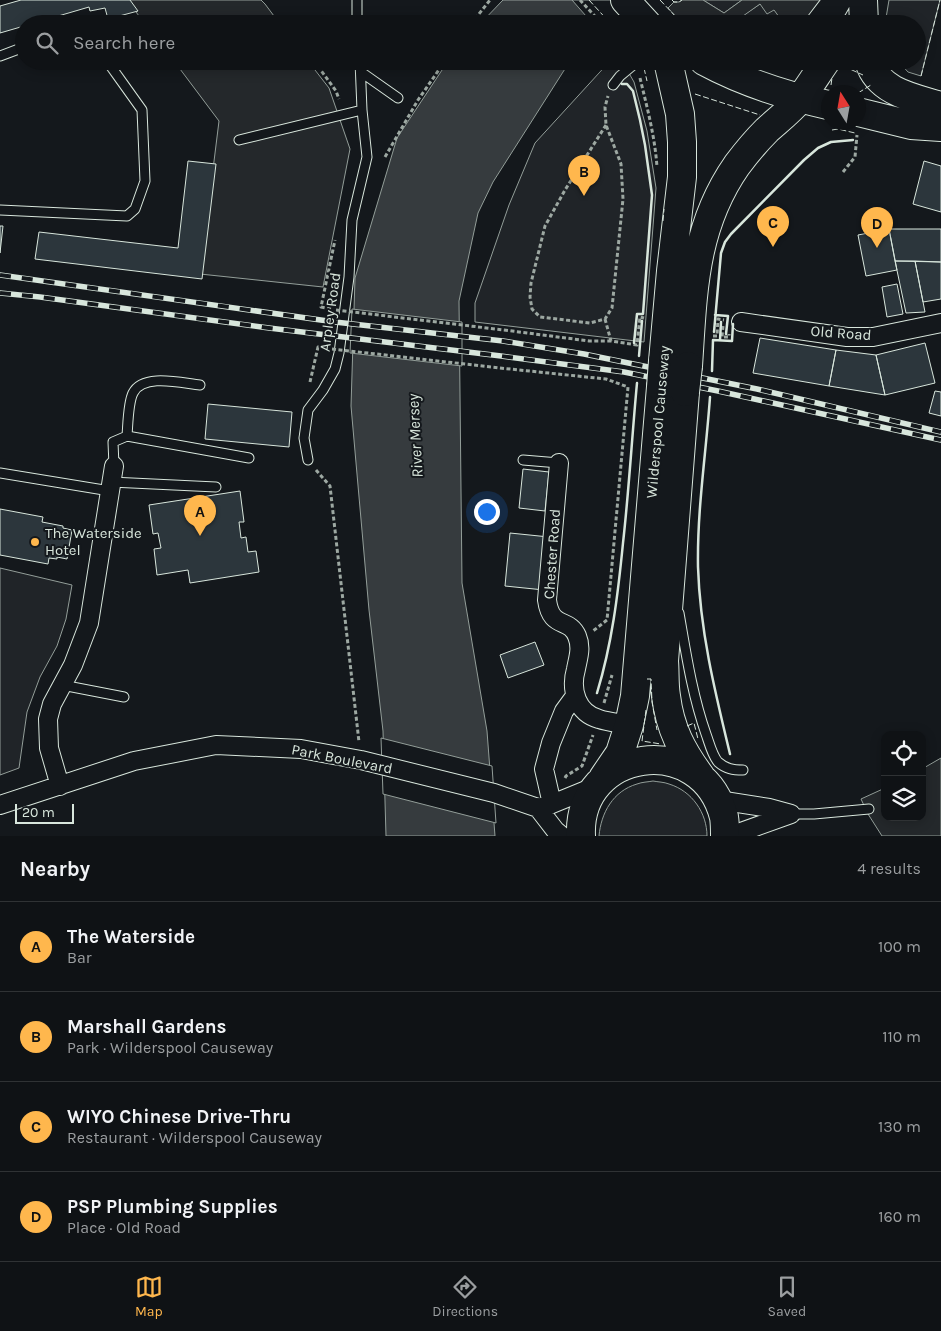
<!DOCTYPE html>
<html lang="en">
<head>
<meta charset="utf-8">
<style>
  :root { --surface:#0f1215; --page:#181b1e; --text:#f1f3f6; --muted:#9b9ea0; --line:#2f3234; --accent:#ffb74d }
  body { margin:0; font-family:Karla,sans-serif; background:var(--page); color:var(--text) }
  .controls { position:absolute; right:15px; bottom:15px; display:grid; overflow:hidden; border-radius:10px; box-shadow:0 2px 12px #0003 }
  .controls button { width:45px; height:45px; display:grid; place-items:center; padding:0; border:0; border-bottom:1px solid var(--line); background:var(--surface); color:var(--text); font:25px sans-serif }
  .compass { position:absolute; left:821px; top:85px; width:45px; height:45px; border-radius:50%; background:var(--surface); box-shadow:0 2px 12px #0003; rotate:349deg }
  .scale { position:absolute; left:15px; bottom:12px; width:59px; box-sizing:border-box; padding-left:5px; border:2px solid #d8e6dc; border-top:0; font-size:14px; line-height:18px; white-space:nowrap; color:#d8e6dc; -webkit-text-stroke:4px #14181c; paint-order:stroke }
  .you { position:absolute; left:486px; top:511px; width:18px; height:18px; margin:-12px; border:4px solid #fff; border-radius:50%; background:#1a73e8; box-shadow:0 0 0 8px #1a73e833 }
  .badge { display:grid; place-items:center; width:32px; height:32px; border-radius:50%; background:var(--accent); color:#111; font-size:16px; font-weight:700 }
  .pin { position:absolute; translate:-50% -41px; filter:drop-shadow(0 1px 2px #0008) }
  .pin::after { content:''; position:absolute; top:26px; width:18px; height:15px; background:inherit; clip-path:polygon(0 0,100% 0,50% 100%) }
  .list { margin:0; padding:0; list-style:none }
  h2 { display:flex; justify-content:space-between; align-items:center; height:65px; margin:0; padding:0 20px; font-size:21px }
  h2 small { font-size:16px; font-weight:400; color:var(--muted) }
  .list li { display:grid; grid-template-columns:32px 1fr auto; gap:15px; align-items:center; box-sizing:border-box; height:90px; padding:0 20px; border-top:1px solid var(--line) }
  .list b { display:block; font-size:19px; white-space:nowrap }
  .list p { margin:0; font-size:16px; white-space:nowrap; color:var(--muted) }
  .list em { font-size:16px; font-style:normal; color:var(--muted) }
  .icon { flex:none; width:28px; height:28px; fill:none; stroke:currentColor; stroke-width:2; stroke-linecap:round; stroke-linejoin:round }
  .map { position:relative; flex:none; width:941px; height:836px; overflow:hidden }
  .search { position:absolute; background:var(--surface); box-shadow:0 2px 12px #0003; left:15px; right:15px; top:15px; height:55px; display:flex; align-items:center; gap:12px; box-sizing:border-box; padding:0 18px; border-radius:28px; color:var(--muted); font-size:19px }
  .sheet { height:425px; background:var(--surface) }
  nav { display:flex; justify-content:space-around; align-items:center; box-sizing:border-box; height:70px; border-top:1px solid var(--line); background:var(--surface); font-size:14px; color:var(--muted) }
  nav a { display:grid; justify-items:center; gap:2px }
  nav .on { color:var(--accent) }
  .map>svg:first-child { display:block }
  .green { fill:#202428; stroke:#939e99 }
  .parking { fill:#24282b; stroke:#939e99 }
  .water { fill:#363b3e; stroke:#939e99 }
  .pier { fill:#14181c; stroke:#939e99 }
  .building { fill:#2c363c; stroke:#d8e6dc }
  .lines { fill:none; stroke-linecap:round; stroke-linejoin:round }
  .service-casing { stroke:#d8e6dc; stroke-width:11 }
  .minor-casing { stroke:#d8e6dc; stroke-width:20 }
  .trunk-casing { stroke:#d8e6dc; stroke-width:30 }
  .path { stroke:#9da8a2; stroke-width:3; stroke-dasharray:4 2.5; stroke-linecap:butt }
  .service { stroke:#14181c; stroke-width:9 }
  .minor { stroke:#14181c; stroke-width:18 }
  .trunk { stroke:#14181c; stroke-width:28 }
  .rail-casing { stroke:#d8e6dc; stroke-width:5.5 }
  .rail { stroke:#14181c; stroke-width:4; stroke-dasharray:11; stroke-linecap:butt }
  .trunk-bridge-casing { stroke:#d8e6dc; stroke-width:30; stroke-linecap:butt }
  .path-bridge { stroke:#9da8a2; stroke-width:3; stroke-dasharray:4 2.5; stroke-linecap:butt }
  .trunk-bridge { stroke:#14181c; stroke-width:28 }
  .fence { stroke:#d8e6dc; stroke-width:1; stroke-dasharray:6 2.5; stroke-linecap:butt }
  .wall { stroke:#d8e6dc; stroke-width:2.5 }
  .poi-dot { fill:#ffb74d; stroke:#14181c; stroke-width:2 }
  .labels { text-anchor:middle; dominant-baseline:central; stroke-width:4; stroke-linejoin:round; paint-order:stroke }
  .street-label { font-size:15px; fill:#d8e6dc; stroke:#14181c }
  .poi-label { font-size:15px; fill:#d8e6dc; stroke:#14181c; text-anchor:start }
  .water-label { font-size:16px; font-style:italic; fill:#d8e6dc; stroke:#14181c }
</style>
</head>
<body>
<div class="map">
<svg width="941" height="836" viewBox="0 0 941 836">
  <rect width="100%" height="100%" fill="#14181c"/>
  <path class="green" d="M703 0H742L724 13Z
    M889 0H940L921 76 908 72 898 61H917V24H885Z
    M760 4 774 9 782 21 778 24H739L735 21Z
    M610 61H622L634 82 647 131 656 188 644 342 475 322V303L509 205 535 143Z
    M0 568 72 585 66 619 57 646 40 677 27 712 19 768 0 775Z
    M653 781C658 782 664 782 669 784 692 791 707 813 707 836H599C601 813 613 791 637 784 642 782 648 782 653 781Z"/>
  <path class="parking" d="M127 0H261L265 4 280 24H145Z
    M682 0H703L724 13 742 0H822L813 18 806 24H778L782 21 774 10 767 14 760 4 736 21 739 24H686L678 19 668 8 674 2H679Z
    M174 61H308L329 88 350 149 323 287 200 274 219 121Z
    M941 758V836H882L868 814 861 799 885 788V817H922V769Z"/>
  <path class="water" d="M503 0H641L613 24H480Z
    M448 61H570L493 182 478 213 459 301 462 583 487 731 495 836H386L383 731 369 610 351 406 355 278 397 138Z"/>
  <path class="pier" d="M572 0H643L617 24H593Z
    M352 309 462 322V366L350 353Z
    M381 738 492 766 496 823 383 794Z"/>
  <path class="building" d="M21 0H130L138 11 108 19 105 8 90 11 89 7 31 24H24V26L0 33V6Z
    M188 161 216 164 202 279 35 259 39 232 178 248Z
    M924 161 941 166V212L913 204Z
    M0 226H3L0 253Z
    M889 229 897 270 866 276 858 235Z
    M889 229H941V262L895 261Z
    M895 261H915L925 312 906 313Z
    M915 261 941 262V299L923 302Z
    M897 284 903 314 887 317 882 287Z
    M760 338 836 350 829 386 753 373Z
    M925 343 935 383 885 395 876 355Z
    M836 350 876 355 885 395 829 386Z
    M935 391 941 392V416L929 413Z
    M208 404 292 412 289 447 205 439Z
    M523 469 549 472 545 511 519 508Z
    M240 491 244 522H239L241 538 246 537 248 552 256 551 259 572 190 583 188 570 157 575 154 549 161 548 158 533 153 534 149 505Z
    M0 509 43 517 42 522 63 526V528L72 530 67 559 57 557V559L49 558 48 564 0 555Z
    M510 533 549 537 544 590 505 586Z
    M535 642 544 665 508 678 500 655Z"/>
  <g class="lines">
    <defs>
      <path id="service" d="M357 0V24
        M0 56 24 47
        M361 72 398 98
        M613 85 620 76 638 61
        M239 140 362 110
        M0 210 127 216 135 209 145 181 142 110 107 61
        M127 436C128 424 128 403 133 393 143 373 181 383 200 385
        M308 460 304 438 308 410 323 390 335 369 339 353 349 277 352 220 367 157 362 110 360 61
        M523 460 559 463
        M114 466 113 442 127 436 249 458
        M0 473 110 491
        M111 482 216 487
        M679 613C686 653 692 694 706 734 709 742 712 755 718 762 726 769 733 770 743 770
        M62 685 124 697
        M791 814H814L869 809"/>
      <path id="minor" d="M741 322 847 337H873L941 323
        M559 463 547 600C551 630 569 617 577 636 582 648 578 658 576 669 570 690 577 713 599 719 608 722 619 723 629 725
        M60 786 49 748 48 719 52 704 73 665 89 623 114 466
        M718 800 769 808 791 814
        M552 804 544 769 551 743 564 711 575 696
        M0 805 134 761 216 745 301 749 361 760 494 793 538 808 552 804 596 786
        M538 808 555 830 562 836
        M730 836 791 814"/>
      <path id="trunk" d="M625 0 647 24
        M863 0 864 24
        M820 24 833 7 837 0
        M704 61C741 81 787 96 828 105
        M869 61C878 92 914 98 941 106
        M858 112 911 125 941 127
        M663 361 671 271 682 177V142L680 114 668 61
        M688 366C693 293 693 228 737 165 746 153 756 141 767 130 778 120 790 111 800 99 809 87 817 74 826 61
        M685 392 664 661C665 673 664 685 666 696 670 729 682 751 701 777
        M603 778 620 753 629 725 635 696 661 387
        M581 836C577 748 702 730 724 817 725 823 725 830 725 836"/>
    </defs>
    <use href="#service" class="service-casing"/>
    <use href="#minor" class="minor-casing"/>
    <use href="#trunk" class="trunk-casing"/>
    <path class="path" d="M580 0 602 24
      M285 21 287 24
      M374 23 393 24
      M471 24 490 0
      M314 61 336 91 339 99
      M640 78C647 107 655 137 657 167
      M606 125 565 190 545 226 531 283 530 297 532 309 540 317 590 323 605 319 612 308 623 199 621 164 606 125 605 107 608 96
      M385 157 418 100 445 61
      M843 172 855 157 857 135
      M331 309 321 307 335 240
      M605 319 611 341 637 345 640 317 644 318
      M723 326 722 337H729V334
      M504 330 589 341H611
      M713 336H717L718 319 724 320
      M500 368 606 379 628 387 607 620 593 631
      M310 382 318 347 326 348
      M316 470 330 486 359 742
      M604 703 612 675
      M565 778 566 776 582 766 593 735"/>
    <use href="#service" class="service"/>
    <use href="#minor" class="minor"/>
    <use href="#trunk" class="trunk"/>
    <defs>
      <path id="rail" d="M0 275 335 322 503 341 584 354 757 389 941 432
        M0 293 40 297 269 328 501 356 624 372 718 391 941 440"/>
    </defs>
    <use href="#rail" class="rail-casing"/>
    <use href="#rail" class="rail"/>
    <defs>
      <path id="trunk-bridge" d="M661 387 663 361
        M685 392 688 366"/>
    </defs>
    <use href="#trunk-bridge" class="trunk-bridge-casing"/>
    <path class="path-bridge" d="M336 310 504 330
      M332 349 500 368"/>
    <use href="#trunk-bridge" class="trunk-bridge"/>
    <path class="fence" d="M589 0 611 24
      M660 0 678 19 685 24
      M672 0 674 2H679L682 0
      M644 68 647 81
      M838 70 841 65 863 75
      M921 76 940 0
      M831 85 832 78
      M844 90 855 92
      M858 93 871 85
      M695 94 760 115
      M832 130 838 129 855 133
      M663 221 664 209
      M647 679H651L652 702 657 730
      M646 710 642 741 661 744
      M687 726 694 723 698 739"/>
    <path class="wall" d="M622 84H627L633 91 640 120 645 145 652 195 643 314H637L634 343
      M715 315 728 316 726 334
      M714 332 721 253 725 242 731 234 804 160 818 148 831 142 853 140
      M720 340 721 322
      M639 356 642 321
      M712 371 713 340 732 341 733 324
      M710 397C706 454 697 510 698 567 700 631 715 692 730 754
      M597 693C612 644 618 594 623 543 629 490 632 436 637 383"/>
  </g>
  <circle class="poi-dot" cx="35" cy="542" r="5"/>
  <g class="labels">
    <g class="street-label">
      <text transform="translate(330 312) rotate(-82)">Arpley Road</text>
      <text transform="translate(841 333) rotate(4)">Old Road</text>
      <text transform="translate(658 422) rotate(-85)">Wilderspool Causeway</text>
      <text transform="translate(552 554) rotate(-86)">Chester Road</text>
      <text transform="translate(342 759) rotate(11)">Park Boulevard</text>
    </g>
    <g class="poi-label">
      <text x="45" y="533">The Waterside<tspan x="45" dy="17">Hotel</tspan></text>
    </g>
    <g class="water-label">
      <text transform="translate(415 436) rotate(-93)">River Mersey</text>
    </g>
  </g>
</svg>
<div class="controls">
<button><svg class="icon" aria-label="locate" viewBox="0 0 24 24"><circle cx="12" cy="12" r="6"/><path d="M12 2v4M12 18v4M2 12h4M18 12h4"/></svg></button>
<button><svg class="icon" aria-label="layers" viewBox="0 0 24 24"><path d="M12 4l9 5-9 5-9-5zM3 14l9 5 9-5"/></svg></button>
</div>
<svg class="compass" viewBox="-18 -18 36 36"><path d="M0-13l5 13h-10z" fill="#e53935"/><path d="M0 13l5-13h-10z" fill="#9b9ea0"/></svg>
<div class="scale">20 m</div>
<div class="you"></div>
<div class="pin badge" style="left:200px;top:536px">A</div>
<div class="pin badge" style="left:584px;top:196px">B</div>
<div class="pin badge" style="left:773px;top:247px">C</div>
<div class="pin badge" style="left:877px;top:248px">D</div>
<div class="search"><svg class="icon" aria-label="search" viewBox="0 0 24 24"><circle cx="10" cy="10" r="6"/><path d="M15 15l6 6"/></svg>Search here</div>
</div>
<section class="sheet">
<h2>Nearby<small>4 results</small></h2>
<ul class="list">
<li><span class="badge">A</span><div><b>The Waterside</b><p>Bar</p></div><em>100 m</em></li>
<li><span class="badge">B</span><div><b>Marshall Gardens</b><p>Park · Wilderspool Causeway</p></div><em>110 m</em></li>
<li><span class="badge">C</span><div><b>WIYO Chinese Drive-Thru</b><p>Restaurant · Wilderspool Causeway</p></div><em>130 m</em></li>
<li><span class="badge">D</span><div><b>PSP Plumbing Supplies</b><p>Place · Old Road</p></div><em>160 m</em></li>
</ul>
</section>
<nav>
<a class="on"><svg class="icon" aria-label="map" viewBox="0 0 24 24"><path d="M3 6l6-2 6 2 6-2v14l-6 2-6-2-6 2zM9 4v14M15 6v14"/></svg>Map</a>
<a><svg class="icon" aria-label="directions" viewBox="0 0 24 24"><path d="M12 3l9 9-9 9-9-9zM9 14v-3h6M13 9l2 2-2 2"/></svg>Directions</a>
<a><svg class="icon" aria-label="saved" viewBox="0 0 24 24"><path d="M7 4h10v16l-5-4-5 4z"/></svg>Saved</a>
</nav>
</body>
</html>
